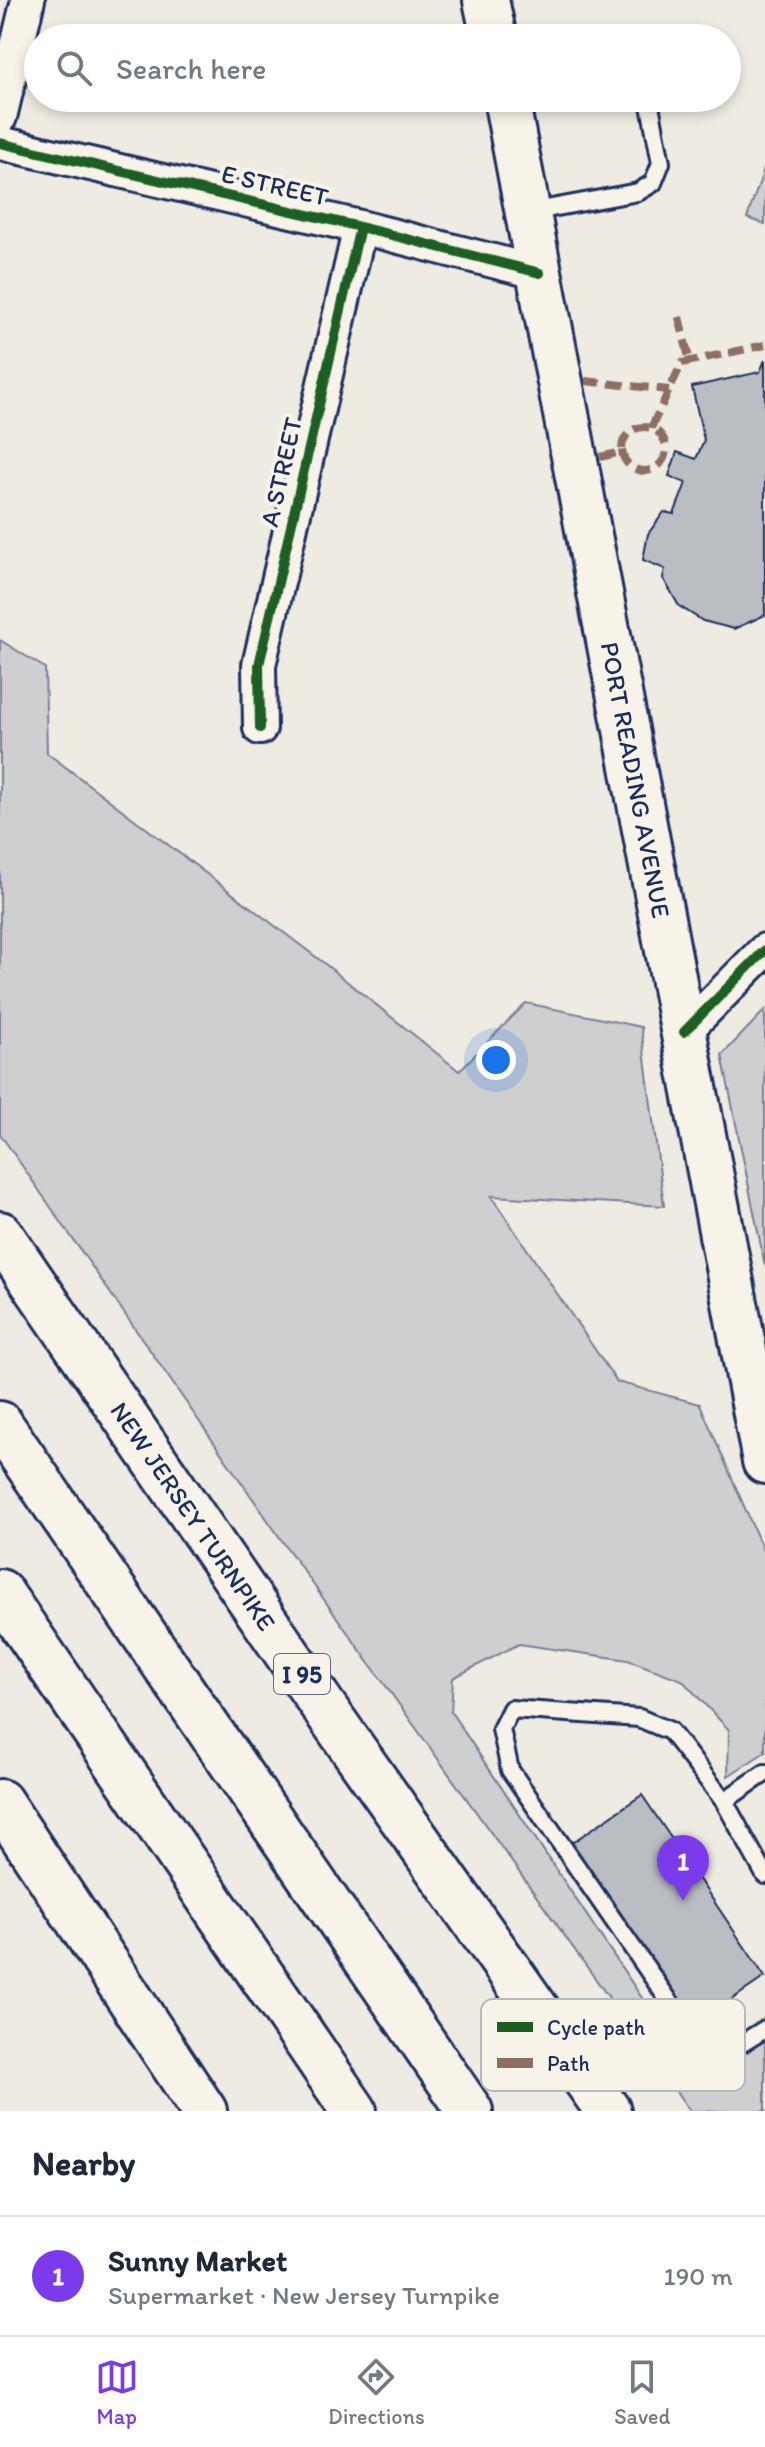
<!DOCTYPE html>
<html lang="en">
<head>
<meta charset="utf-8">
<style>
  :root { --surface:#fff; --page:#f2f2f3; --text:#1f2937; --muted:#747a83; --line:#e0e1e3; --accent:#7c3aed }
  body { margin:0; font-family:Itim,sans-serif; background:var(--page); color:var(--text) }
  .you { position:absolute; left:496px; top:1060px; width:28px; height:28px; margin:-20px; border:6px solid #fff; border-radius:50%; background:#1a73e8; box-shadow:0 0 0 12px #1a73e833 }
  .badge { display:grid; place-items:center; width:52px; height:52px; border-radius:50%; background:var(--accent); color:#fff; font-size:26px; font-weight:700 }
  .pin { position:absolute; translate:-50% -66px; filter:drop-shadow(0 2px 4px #0008) }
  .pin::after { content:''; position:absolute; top:42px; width:28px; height:24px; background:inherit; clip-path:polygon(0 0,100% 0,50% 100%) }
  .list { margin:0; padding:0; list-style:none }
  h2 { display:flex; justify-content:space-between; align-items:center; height:104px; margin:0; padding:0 32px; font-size:34px }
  h2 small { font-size:26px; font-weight:400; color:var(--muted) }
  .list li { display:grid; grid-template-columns:52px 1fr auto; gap:24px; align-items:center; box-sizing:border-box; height:120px; padding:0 32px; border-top:2px solid var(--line) }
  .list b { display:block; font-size:30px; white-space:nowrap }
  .list p { margin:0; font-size:26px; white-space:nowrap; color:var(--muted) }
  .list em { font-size:26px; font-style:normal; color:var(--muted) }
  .icon { flex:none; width:44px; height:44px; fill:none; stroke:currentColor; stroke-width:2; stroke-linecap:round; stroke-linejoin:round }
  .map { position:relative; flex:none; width:765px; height:2111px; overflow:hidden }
  .search { position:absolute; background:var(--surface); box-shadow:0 4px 12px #0003; left:24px; right:24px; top:24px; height:88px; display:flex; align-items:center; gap:20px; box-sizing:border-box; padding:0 28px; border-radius:44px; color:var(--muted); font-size:30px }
  .sheet { height:224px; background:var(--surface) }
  nav { display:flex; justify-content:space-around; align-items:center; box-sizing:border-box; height:112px; border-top:2px solid var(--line); background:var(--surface); font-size:22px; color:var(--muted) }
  nav a { display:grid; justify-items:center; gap:4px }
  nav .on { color:var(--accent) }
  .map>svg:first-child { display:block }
  .green { fill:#cfcfcf; stroke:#757f96; stroke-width:2 }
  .building { fill:#babdc2; stroke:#1b2f5e; stroke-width:2 }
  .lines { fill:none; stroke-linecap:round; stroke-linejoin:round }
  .lane-casing { stroke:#1b2f5e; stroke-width:22 }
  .street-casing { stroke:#1b2f5e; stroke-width:38 }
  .secondary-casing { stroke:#1b2f5e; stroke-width:50 }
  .highway-casing { stroke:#1b2f5e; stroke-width:50 }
  .lane { stroke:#f7f3e8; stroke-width:16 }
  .street { stroke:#f7f3e8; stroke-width:32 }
  .secondary { stroke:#f7f3e8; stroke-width:44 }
  .highway { stroke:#f7f3e8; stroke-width:44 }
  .quiet { stroke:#8d6e63; stroke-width:8; stroke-dasharray:16 8; stroke-linecap:butt }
  .cycleway-casing { stroke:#f7f3e8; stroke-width:15 }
  .cycleway { stroke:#1b5e20; stroke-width:10 }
  .labels { text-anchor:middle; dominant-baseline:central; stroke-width:8; stroke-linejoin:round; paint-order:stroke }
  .shield { fill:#f7f3e8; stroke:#5d6a87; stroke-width:2 }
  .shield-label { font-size:24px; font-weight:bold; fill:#1b2f5e }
  .street-label { font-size:26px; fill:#1b2f5e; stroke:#f7f3e8 }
  .key { fill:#f7f3e8; stroke:#b5b8bf; stroke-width:2 }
  .key-label { font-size:22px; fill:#1b2f5e }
</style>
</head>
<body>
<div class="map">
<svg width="765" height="2111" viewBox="0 0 765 2111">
  <rect width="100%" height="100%" fill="#eeebe2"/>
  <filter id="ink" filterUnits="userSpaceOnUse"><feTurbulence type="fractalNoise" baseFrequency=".0125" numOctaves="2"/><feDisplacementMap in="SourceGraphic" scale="16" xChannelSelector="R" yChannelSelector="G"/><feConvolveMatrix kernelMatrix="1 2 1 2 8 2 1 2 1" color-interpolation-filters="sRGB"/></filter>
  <g filter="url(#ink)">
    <path class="green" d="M764 169 765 170V224L747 218Z
      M0 640 45 668 47 753 320 960 459 1071 526 1003 641 1027 664 1206 491 1196 617 1382 700 1404 765 1555V1752L728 1776 729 1730 682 1680 628 1660 519 1644 453 1678 451 1712 688 2067 765 2033V2111H690L285 1545 0 1134Z
      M765 1010V1266L722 1055Z"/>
    <path class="building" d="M765 360V615L734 629 703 621 679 606 663 578 665 569 643 560 648 534 664 512 674 514 686 483 669 476 677 452 696 459 704 440 692 387 760 372Z
      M642 1795 765 1977 694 2025 570 1844Z"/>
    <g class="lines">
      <defs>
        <path id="lane" d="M530 212 638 192 653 183 661 163 649 100 645 98
          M724 1801 765 1773
          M765 1875 724 1801 670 1731 639 1718 511 1709 501 1729 510 1770 696 2040 723 2055 765 2029"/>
        <path id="street" d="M0 117 28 0
          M0 143 360 227 540 273
          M260 728 259 665 360 227
          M684 1032 765 950"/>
        <g id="secondary">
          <path d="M486 0 494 38"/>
          <path id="s1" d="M506 98 765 1461"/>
        </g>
        <g id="highway">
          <path id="s2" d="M0 1234 323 1706 608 2111"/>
          <path d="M0 1424 470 2111"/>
          <path d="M0 1592 354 2111"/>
          <path d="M0 1802 204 2111"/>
        </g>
      </defs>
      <use href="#lane" class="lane-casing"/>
      <use href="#street" class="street-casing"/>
      <use href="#secondary" class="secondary-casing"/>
      <use href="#highway" class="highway-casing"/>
      <use href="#lane" class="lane"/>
      <use href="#street" class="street"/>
      <use href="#secondary" class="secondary"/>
      <use href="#highway" class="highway"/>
      <path class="quiet" d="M679 317 690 362
        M585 381 669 390
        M622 449a22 22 0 1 1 44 0a22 22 0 1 1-44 0Z
        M651 428 682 363 765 345
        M600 457 622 452"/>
      <defs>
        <path id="cycleway" d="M0 143 360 227 540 273
          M260 728 259 665 360 227
          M684 1032 765 950"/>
      </defs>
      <use href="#cycleway" class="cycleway-casing"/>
      <use href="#cycleway" class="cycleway"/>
    </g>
  </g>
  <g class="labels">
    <rect class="shield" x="274" y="1654" width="56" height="40" rx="6"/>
    <g class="shield-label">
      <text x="302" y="1674">I 95</text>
    </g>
    <g class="street-label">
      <text transform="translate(275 185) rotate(13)">E STREET</text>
      <text transform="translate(281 472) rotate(-77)">A STREET</text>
      <text stroke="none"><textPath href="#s1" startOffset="694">PORT READING AVENUE</textPath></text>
      <text stroke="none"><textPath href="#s2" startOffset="342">NEW JERSEY TURNPIKE</textPath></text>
    </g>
  </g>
  <rect x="481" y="1999" width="264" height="92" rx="12" class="key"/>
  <rect x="497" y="2022" width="36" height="10" fill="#1b5e20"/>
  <rect x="497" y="2058" width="36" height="10" fill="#8d6e63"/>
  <g class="key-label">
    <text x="547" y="2035">Cycle path</text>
    <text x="547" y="2071">Path</text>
  </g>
</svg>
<div class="you"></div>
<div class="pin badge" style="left:683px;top:1901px">1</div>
<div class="search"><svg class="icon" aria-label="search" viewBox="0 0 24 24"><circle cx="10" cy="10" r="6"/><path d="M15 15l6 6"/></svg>Search here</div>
</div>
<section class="sheet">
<h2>Nearby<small></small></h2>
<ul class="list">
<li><span class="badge">1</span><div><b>Sunny Market</b><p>Supermarket · New Jersey Turnpike</p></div><em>190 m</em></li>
</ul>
</section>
<nav>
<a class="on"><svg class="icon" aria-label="map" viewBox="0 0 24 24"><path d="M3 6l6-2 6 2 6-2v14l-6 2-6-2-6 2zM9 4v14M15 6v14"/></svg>Map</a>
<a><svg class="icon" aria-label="directions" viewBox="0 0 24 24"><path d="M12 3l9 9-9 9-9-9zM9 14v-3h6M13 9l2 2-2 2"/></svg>Directions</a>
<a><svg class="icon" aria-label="saved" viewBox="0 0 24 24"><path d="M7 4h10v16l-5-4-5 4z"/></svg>Saved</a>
</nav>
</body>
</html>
